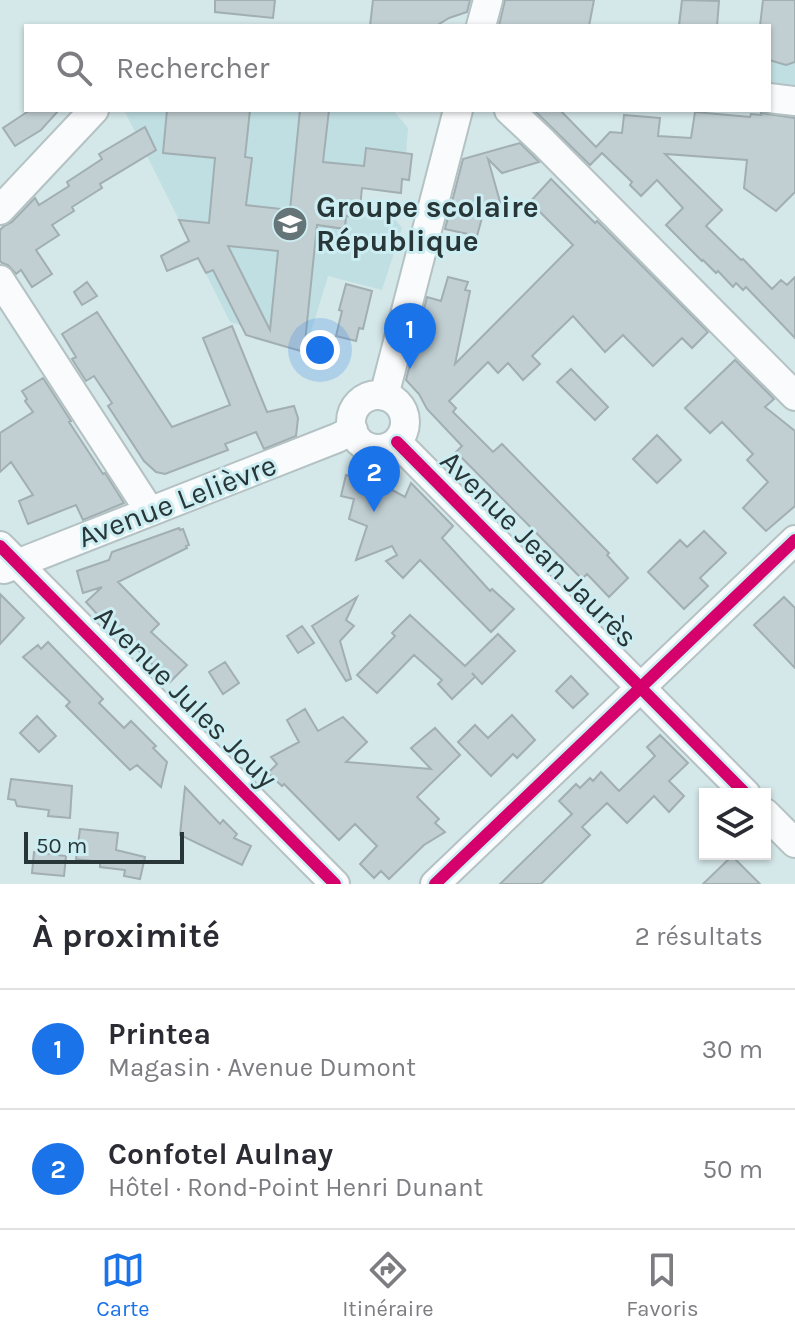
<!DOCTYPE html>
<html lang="fr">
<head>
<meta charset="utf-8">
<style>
  :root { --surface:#fff; --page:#f7f7f7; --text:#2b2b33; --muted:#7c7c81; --line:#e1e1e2; --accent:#1a73e8 }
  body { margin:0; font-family:Karla,sans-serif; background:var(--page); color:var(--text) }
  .controls { position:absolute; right:24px; bottom:24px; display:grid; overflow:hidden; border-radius:0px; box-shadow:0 2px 6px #0004 }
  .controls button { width:72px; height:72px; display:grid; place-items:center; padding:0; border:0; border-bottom:2px solid var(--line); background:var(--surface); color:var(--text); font:40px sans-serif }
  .scale { position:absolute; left:24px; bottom:20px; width:160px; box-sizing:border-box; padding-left:8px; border:4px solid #293638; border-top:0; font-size:22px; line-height:28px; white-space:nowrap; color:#293638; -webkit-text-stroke:6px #ccedf1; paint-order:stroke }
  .you { position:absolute; left:320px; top:350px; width:28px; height:28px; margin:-20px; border:6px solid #fff; border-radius:50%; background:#1a73e8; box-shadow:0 0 0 12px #1a73e833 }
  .badge { display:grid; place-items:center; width:52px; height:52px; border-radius:50%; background:var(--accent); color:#fff; font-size:26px; font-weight:700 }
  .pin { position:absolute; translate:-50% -66px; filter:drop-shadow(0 2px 4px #0008) }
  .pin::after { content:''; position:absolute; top:42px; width:28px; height:24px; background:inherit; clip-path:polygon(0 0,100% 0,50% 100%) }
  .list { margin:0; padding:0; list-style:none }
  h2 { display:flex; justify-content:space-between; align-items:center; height:104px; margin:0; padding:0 32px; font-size:34px }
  h2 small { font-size:26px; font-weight:400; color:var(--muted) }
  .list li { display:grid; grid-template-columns:52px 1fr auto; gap:24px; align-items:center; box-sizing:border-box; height:120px; padding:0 32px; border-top:2px solid var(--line) }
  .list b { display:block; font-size:30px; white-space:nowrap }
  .list p { margin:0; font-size:26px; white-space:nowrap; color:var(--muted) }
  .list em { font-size:26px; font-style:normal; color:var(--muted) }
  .icon { flex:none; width:44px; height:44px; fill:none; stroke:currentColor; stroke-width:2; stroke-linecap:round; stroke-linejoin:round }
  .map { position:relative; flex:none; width:795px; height:884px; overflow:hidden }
  .search { position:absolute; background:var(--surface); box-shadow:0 2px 6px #0004; left:24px; right:24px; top:24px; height:88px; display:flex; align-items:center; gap:20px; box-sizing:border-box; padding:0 28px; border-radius:0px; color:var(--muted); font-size:30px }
  .sheet { height:344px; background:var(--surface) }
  nav { display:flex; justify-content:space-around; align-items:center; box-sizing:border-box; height:112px; border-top:2px solid var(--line); background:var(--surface); font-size:22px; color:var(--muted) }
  nav a { display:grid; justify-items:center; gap:4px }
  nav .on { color:var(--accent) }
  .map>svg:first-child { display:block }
  .built { fill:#c0dfe3 }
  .building { fill:#c1cfd3; stroke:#a1aeb2; stroke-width:2; fill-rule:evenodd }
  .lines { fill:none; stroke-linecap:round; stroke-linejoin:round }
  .minor-casing { stroke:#b4c2c4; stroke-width:32 }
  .minor { stroke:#f9fbfc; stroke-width:28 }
  .cycleway-casing { stroke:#ccedf1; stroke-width:17 }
  .cycleway { stroke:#d6006c; stroke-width:12 }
  .labels { text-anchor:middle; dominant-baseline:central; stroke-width:6; stroke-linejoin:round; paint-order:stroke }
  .poi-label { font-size:30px; font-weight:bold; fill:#293638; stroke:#ccedf1; text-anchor:start }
  .street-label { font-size:30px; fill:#293638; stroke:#ccedf1 }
</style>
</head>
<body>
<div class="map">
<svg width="795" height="884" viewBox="0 0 795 884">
  <rect width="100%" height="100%" fill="#d4e7e9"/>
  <path class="built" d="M763 0H795V85L769 83V26H760Z
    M124 110H393L408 128 406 153 412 154 409 179 402 180 401 193 362 188 360 210 395 219 402 228 382 290 328 276 307 345 230 322Z"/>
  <path class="building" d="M215 0H275L273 18 215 12Z
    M373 0H470L467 12 449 18 436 26H370Z
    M505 0H594L589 26H499Z
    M682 0 719 1 717 26H679Z
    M763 0H795V62L786 65 769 60V26H760Z
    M30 110H59L41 130 15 146 3 128Z
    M167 110H250L245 157 252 158 246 205 290 210 300 110H329L323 162 364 166 366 148 412 154 409 180 402 179 401 193 362 188 359 217 346 216 345 229 317 225 304 352 246 335 213 270 206 273 198 258 167 271 161 256 189 241 179 220 209 223 215 158 163 153ZM228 246 278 251 270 330Z
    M534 110H560L596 147 610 132 622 133 624 115 660 118 658 136 691 138 695 112 750 117 751 114 761 115V113L795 118V192L776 211 744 188 747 160 665 154 722 210 706 226 741 260 743 259 772 289 781 280 787 285 795 277V338L746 287 743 290 736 283 733 287 718 271 716 273 703 260 702 261 666 225 683 208 657 180 641 196 630 185 632 182 602 153 590 165Z
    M145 127 156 150 100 184 102 188 72 207 74 211 52 225 59 235 36 250 52 274 32 287 21 270 16 274 8 265 2 263 0 261V230L4 226 12 222 35 198 39 205 69 186 67 182 102 159 99 154Z
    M520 143 539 162 502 173 488 159 502 209 483 214 477 236 445 229 463 159Z
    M551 179 595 223 597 221 708 332 692 348 682 338 653 366 623 335 605 352 573 316 532 356 540 364 523 380 508 363 498 373 488 362 449 401 456 408 453 412 493 452 502 444 609 553 607 555 628 578 609 597 587 574 582 579 456 452 462 446 427 409 419 394 406 380 427 297 441 301 448 277 468 282 465 290 470 291 455 364 573 245 530 202Z
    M87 282 97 296 82 305 74 292Z
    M346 284 372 291 363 329 359 328 356 341 336 336 342 311 339 310Z
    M97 312 172 427 230 405 203 338 232 326 267 412 294 406 298 418 296 436 264 449 256 432 225 444 228 450 165 474 156 472 144 461 108 406 112 403 94 376 86 381 72 359 76 357 62 334Z
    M735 360 774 399 765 407 795 431V506L766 531 743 508 768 482 747 460 753 454 722 422 710 433 685 408Z
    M571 369 608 407 595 420 557 382Z
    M43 378 71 421 69 422 103 474 105 473 124 503 83 520 76 505 28 524 19 501 33 495 11 462 0 472V433L33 412 25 401 27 399 22 391Z
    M657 435 681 460 657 483 633 459Z
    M346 475 364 479 365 475 405 497 411 483 453 526 442 538 490 591 492 589 514 609 491 632 420 560 403 578 386 561 397 555 392 546 356 560 367 526 349 519 354 499 341 496Z
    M179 528 180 530 183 529 189 545 186 546 187 548 118 582 159 624 151 632 187 665 170 682 137 649 133 653 86 602 102 587 83 593 77 571 109 560 112 552Z
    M704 531 726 553 700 578 708 586 684 609 648 572 680 540 687 547Z
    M0 594 24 618 0 644Z
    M357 597 346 620 354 626 340 641 351 679 346 681 312 626Z
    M784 597 795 608V668L754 625Z
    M410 615 465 666 498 634 515 651 482 684 472 673 475 677 452 699 438 684 442 680 414 655 377 693 357 675 395 636 392 633Z
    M302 626 314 643 298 653 287 636Z
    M48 642 103 699 99 703 124 728 131 721 156 746 153 748 167 762 161 787 137 765 130 770 66 706 70 702 23 657 38 645 41 649Z
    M225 662 239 683 223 694 209 672Z
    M571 676 588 694 573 708 556 691Z
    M305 709 318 731 343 717 367 742 346 762 431 769 411 748 435 728 460 755 417 797 439 819 435 823 445 832 424 845 389 879 381 871 374 878 360 864 377 846 355 824 339 840 284 784 282 786 268 773 277 764 271 757 299 742 287 720Z
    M512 715 535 740 517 758 513 754 491 776 458 742 475 725 488 738Z
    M37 716 56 736 39 752 20 733Z
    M660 735 688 763 669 781 684 796 669 812 654 796 627 823 607 803 582 827 590 835 541 884H500L572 814 559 801 576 784 580 788 590 778 593 781 601 772 619 791 655 756 647 747Z
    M11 779 72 786 70 818 48 816 49 810 17 806 15 800 8 799Z
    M185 787 220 824 223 820 237 834 234 838 251 846 242 865 180 835Z
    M80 829 118 833 116 850 145 857 140 879 124 876 125 870 100 867V862L76 859Z
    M34 852 66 856 64 876 32 873Z
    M732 856 760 884H703Z"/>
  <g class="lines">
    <defs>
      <path id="minor" d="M481 26 488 0
        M769 98 795 101
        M509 110 543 142 795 396
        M0 210 94 110
        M0 280 149 510
        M351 422a27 27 0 1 1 54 0a27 27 0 1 1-54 0Z
        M384 396 458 110
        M397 442 746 794
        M0 546 335 884
        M4 569 337 438 353 430
        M765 813 795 843
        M435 884 795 540"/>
    </defs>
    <use href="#minor" class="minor-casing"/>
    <use href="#minor" class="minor"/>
    <defs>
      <path id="cycleway" d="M397 442 746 794
        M0 546 335 884
        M435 884 795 540"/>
    </defs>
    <use href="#cycleway" class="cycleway-casing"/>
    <use href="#cycleway" class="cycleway"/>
  </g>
  <defs>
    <symbol id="school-disc" viewBox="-11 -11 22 22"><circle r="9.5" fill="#657476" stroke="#ccedf1"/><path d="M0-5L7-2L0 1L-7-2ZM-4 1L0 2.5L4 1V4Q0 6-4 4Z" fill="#fff"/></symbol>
  </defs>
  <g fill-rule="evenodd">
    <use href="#school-disc" x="270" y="204" width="40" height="40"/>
  </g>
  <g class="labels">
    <g class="poi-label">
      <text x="316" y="207">Groupe scolaire<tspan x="316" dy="34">République</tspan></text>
    </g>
    <g class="street-label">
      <text transform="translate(177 501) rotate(-21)">Avenue Lelièvre</text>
      <text transform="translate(539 549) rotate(45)">Avenue Jean Jaurès</text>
      <text transform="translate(186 697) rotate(45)">Avenue Jules Jouy</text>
    </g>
  </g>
</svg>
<div class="controls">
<button><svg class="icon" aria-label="layers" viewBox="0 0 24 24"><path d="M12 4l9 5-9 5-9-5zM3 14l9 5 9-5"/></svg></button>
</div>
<div class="scale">50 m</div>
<div class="you"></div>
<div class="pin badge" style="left:410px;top:369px">1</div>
<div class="pin badge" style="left:374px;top:512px">2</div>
<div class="search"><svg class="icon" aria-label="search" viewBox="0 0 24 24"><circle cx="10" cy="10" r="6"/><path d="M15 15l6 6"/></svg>Rechercher</div>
</div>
<section class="sheet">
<h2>À proximité<small>2 résultats</small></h2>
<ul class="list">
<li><span class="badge">1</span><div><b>Printea</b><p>Magasin · Avenue Dumont</p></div><em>30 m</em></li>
<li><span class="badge">2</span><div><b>Confotel Aulnay</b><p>Hôtel · Rond-Point Henri Dunant</p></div><em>50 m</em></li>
</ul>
</section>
<nav>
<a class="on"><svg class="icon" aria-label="map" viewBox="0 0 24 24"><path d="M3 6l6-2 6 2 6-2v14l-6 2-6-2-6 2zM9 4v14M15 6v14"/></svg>Carte</a>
<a><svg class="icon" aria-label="directions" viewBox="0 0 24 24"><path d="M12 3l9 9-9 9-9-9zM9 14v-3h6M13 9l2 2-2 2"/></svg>Itinéraire</a>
<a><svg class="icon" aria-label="saved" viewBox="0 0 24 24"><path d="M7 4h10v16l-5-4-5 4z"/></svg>Favoris</a>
</nav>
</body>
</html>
